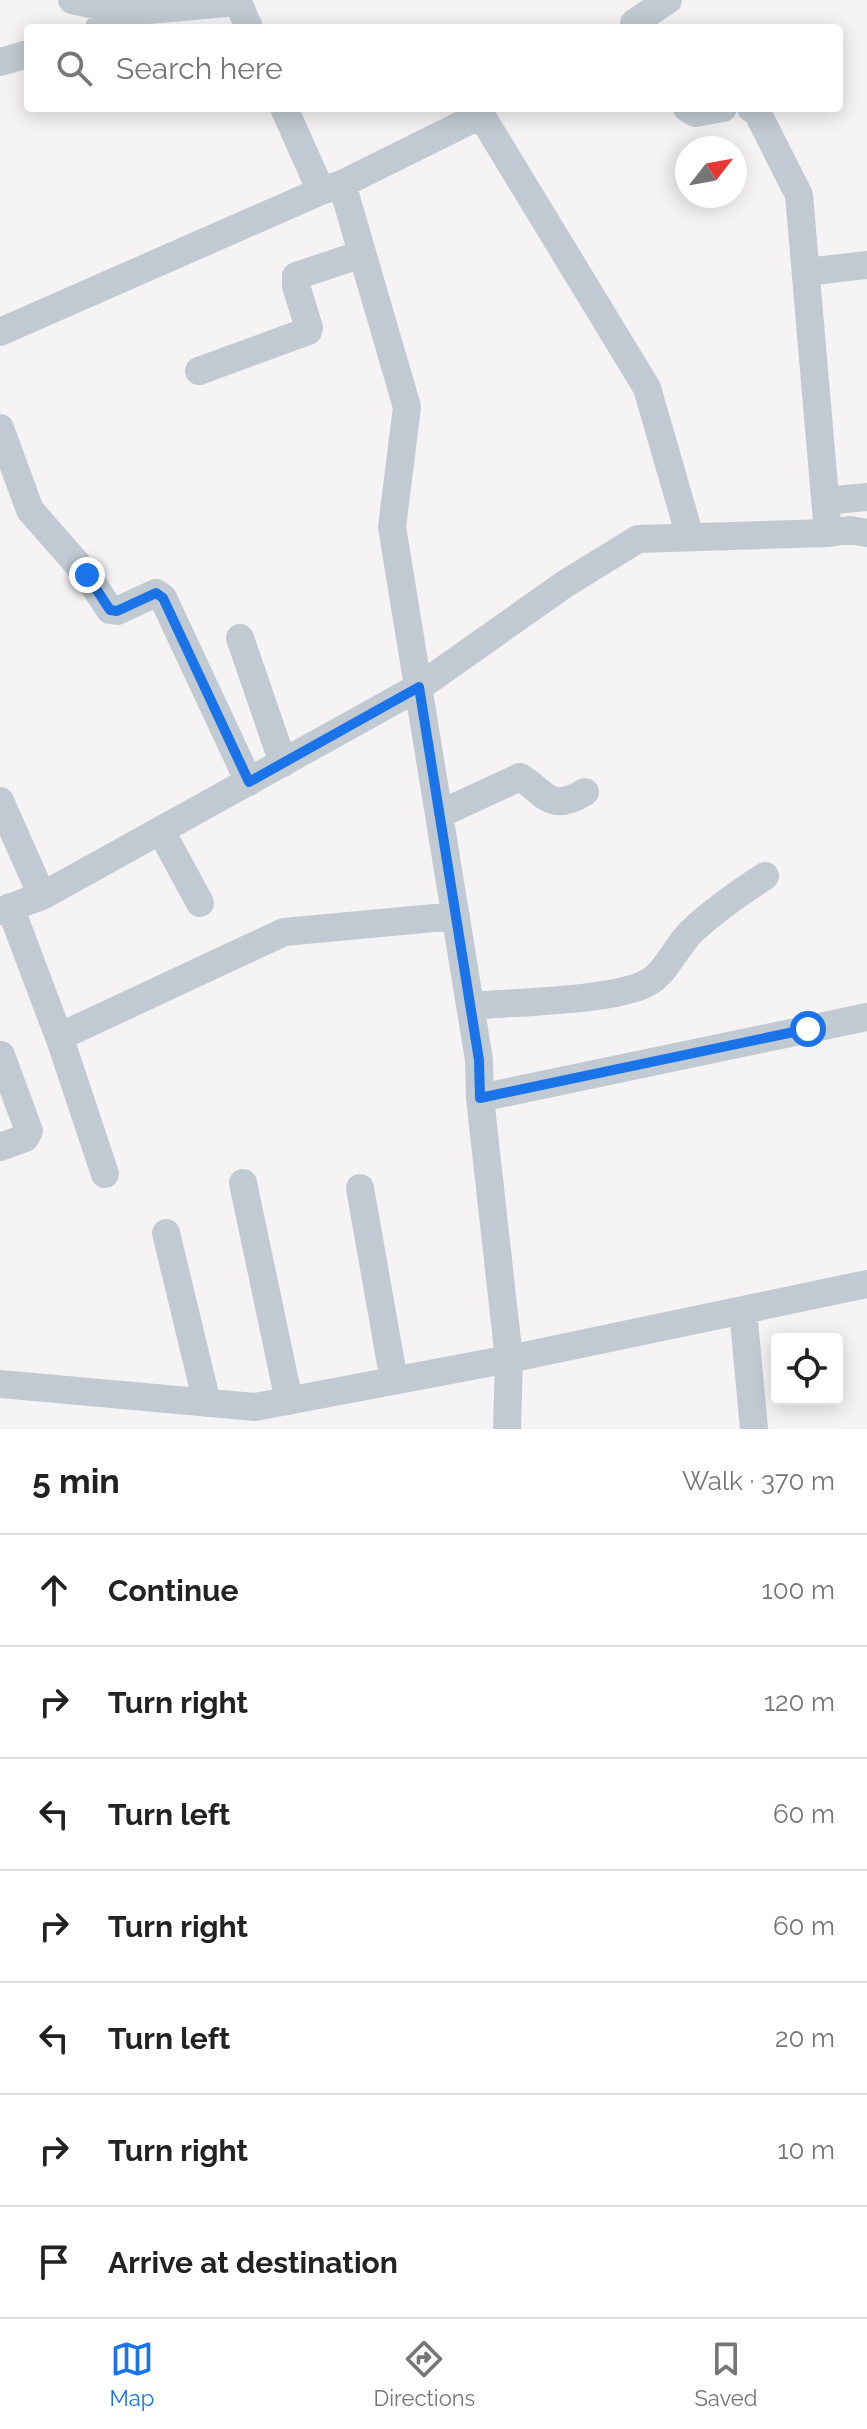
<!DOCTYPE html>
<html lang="en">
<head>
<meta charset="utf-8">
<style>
  :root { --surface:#fff; --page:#f2f2f2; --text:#222; --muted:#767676; --line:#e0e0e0; --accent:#1a73e8 }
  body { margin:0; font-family:Raleway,sans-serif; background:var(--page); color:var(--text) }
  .controls { position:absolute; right:24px; bottom:24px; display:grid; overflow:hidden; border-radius:8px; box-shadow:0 4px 20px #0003 }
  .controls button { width:72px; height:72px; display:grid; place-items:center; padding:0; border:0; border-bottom:2px solid var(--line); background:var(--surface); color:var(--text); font:40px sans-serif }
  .compass { position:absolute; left:675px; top:136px; width:72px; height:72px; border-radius:50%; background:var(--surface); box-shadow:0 4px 20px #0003; rotate:59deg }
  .stop { position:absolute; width:24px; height:24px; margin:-18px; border:6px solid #1a73e8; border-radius:50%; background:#fff }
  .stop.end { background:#1a73e8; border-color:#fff; box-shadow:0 2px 8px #0008 }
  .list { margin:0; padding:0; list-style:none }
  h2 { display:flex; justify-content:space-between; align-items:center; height:104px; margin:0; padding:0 32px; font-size:34px }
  h2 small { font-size:26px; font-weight:400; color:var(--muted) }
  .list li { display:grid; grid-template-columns:52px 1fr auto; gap:24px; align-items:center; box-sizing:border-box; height:112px; padding:0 32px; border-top:2px solid var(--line) }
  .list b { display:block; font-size:30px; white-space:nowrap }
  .list em { font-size:26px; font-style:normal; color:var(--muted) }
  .icon { flex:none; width:44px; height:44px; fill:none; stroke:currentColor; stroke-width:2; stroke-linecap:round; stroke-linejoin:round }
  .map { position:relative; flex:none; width:867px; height:1429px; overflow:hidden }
  .search { position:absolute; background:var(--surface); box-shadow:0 4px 20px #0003; left:24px; right:24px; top:24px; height:88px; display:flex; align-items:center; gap:20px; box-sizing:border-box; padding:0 28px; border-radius:8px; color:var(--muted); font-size:30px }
  .sheet { height:888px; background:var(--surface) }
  nav { display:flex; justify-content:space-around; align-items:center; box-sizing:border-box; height:112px; border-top:2px solid var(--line); background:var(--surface); font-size:22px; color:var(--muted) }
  nav a { display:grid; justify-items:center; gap:4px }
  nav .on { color:var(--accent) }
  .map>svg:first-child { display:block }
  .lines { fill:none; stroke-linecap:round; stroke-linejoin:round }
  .minor { stroke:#c1cad2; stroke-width:28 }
  .route { stroke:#1a73e8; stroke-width:10 }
</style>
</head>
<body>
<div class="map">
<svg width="867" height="1429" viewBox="0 0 867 1429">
  <rect width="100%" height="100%" fill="#f5f3f3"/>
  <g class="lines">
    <path class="minor" d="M72 0 126 12 99 28
      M126 12 238 2 249 28
      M637 28 634 23 668 0
      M0 62 28 54
      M284 108 321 191
      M687 108 695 113 723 108
      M751 108 757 112 799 195 828 533
      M342 184 481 115 647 388 690 537
      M806 272 867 265
      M0 332 321 191 342 184 407 407 392 527 479 1060 480 1098 509 1359 507 1429
      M199 371 308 331 309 328 296 286V276L362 254
      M0 428 30 510 87 575 110 610 117 611 156 593 163 598 249 782
      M825 501 867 497
      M240 638 283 763
      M0 801 42 896
      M440 814 520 777C545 792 549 814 585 792
      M161 831 200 903
      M10 907 62 1045 105 1174
      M0 911 42 896 419 687 565 584 638 539 828 533 850 530 867 533
      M470 1006C512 1002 615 1001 647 983 666 973 676 947 691 932 714 910 739 893 765 876
      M59 1037 284 932 456 916
      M480 1098 867 1017
      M0 1147 25 1138 29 1131 1 1055
      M243 1183 289 1401
      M360 1188 394 1381
      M166 1233 207 1403
      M743 1310 754 1429
      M0 1384 255 1407 509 1359 867 1284"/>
  </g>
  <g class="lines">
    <path class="route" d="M87 575 110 610 117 611 156 593 163 598 249 782 419 687 479 1060 480 1098 808 1029"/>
  </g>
</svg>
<div class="controls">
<button><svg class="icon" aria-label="locate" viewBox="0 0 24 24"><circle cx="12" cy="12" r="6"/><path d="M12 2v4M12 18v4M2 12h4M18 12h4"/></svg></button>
</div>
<svg class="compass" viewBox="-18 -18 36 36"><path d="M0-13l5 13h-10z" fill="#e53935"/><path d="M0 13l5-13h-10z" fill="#767676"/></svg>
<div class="stop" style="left:808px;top:1029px"></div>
<div class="stop end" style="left:87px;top:575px"></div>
<div class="search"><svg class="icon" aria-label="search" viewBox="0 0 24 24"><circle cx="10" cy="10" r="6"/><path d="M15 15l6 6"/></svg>Search here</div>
</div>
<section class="sheet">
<h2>5 min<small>Walk · 370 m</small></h2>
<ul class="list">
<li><svg class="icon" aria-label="ahead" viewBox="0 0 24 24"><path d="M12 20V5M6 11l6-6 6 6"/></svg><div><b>Continue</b></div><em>100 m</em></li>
<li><svg class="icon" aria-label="right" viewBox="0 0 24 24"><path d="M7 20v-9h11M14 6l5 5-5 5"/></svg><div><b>Turn right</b></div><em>120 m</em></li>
<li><svg class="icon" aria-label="left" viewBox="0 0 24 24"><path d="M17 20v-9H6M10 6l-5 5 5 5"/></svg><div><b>Turn left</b></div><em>60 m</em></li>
<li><svg class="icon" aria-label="right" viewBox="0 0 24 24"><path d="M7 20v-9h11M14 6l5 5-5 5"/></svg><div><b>Turn right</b></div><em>60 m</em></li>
<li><svg class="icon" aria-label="left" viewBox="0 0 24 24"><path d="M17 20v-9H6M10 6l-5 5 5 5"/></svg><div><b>Turn left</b></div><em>20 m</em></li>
<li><svg class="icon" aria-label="right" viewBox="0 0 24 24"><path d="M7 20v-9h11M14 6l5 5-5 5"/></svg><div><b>Turn right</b></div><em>10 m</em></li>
<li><svg class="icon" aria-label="arrive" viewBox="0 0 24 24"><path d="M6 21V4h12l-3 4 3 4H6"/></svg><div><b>Arrive at destination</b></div></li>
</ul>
</section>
<nav>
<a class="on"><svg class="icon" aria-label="map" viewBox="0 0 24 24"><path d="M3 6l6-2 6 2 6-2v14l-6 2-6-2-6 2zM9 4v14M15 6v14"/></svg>Map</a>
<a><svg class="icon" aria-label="directions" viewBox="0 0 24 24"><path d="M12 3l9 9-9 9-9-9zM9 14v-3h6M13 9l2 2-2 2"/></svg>Directions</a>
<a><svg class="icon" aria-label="saved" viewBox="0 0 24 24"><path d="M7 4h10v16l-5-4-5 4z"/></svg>Saved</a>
</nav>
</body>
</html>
